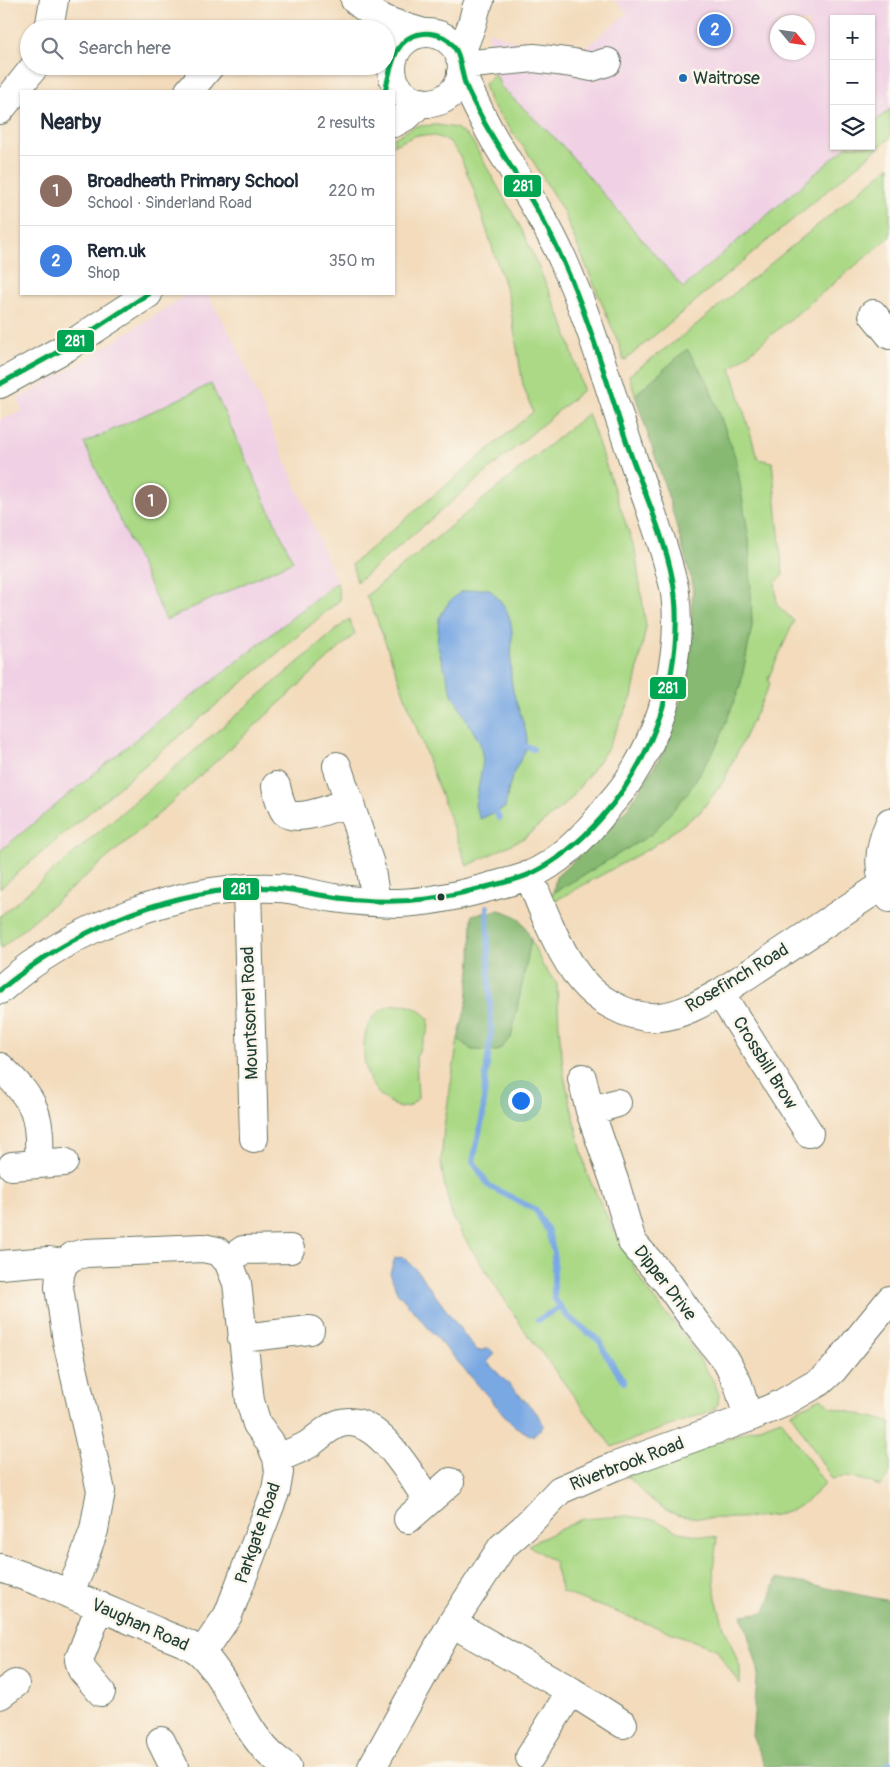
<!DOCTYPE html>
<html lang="en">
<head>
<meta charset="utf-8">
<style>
  :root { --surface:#fff; --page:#f6f6f7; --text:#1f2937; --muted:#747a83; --line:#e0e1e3; --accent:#1f6fb2 }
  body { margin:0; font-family:Pangolin,sans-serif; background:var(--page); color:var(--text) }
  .controls { position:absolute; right:15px; top:15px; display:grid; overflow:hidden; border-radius:0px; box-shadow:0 1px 4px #0004 }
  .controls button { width:45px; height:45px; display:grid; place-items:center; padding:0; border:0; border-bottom:1px solid var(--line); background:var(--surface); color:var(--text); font:25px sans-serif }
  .compass { position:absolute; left:770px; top:15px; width:45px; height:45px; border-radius:50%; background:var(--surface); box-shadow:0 1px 4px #0004; rotate:119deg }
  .you { position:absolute; left:520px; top:1100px; width:18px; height:18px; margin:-12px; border:4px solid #fff; border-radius:50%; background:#1a73e8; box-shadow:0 0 0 8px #1a73e833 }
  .badge { display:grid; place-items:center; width:32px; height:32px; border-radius:50%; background:var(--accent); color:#fff; font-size:16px; font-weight:700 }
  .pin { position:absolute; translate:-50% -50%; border:2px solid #fff; box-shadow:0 1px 5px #0006 }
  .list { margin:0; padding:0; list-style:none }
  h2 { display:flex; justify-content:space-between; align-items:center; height:65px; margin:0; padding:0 20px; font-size:21px }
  h2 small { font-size:16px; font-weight:400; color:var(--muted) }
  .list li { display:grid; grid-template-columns:32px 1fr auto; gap:15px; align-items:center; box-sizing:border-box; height:70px; padding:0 20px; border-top:1px solid var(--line) }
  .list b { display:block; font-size:19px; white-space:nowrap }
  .list p { margin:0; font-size:16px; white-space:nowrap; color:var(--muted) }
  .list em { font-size:16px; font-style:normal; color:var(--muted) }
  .icon { flex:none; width:28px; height:28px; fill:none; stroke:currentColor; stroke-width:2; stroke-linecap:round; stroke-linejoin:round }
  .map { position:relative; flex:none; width:890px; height:1767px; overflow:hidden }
  .search { position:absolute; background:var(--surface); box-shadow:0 1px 4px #0004; left:20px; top:20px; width:375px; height:55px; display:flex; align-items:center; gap:12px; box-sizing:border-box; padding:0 18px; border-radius:28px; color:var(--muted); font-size:19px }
  .panel { position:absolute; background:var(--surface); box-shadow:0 1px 4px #0004; left:20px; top:90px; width:375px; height:205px; border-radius:0px }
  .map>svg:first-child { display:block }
  .built { fill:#f0d0e4; fill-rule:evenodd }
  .green { fill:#abd986; stroke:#658b5d }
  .forest { fill:#88b973; stroke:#547b54 }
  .water { fill:#79a8e3; stroke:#4c728c }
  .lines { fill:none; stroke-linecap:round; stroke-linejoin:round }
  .stream { stroke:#79a8e3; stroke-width:6 }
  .minor-casing { stroke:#697464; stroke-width:30 }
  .minor { stroke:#fff; stroke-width:28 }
  .bus-1-casing { stroke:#fbf7ec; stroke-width:9 }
  .bus-1 { stroke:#00a651; stroke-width:5 }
  .poi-dot { fill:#1f6fb2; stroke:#fbf7ec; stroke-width:2 }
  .bus-dot { fill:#1f3d34; stroke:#fbf7ec; stroke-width:2 }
  .labels { text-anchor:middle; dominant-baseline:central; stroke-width:5; stroke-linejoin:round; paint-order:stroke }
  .poi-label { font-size:18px; fill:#1f3d34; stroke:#fbf7ec; text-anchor:start }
  .street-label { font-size:18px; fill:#1f3d34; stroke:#fbf7ec }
  .line-badge { stroke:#fbf7ec; stroke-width:2 }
  .badge-label { font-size:14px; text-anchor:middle; font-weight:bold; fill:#fff }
</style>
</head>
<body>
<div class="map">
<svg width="890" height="1767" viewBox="0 0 890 1767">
  <rect width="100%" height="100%" fill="#fbf7ec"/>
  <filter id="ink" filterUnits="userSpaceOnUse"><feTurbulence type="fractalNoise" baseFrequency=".02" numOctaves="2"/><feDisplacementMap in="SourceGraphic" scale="10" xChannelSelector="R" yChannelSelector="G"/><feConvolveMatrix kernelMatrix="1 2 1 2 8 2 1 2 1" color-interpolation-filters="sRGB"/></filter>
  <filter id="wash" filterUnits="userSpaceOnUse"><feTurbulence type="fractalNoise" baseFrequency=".0096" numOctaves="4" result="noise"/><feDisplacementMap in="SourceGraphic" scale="20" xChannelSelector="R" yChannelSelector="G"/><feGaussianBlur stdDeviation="1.12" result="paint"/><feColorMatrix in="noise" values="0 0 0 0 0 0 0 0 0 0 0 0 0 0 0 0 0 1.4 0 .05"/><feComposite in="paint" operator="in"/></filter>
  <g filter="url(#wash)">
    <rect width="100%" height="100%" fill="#f3dbbc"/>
    <path class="built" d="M614 0H890V109L871 125V19H834V146H847L683 288 562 145 501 87 489 61V31L544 54H570L589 45 627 13ZM778 22H808V52H778Z
      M188 294H207L235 342 337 582 214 680 153 725 0 851V420L22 411 18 399 72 368Z"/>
    <path class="green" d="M495 73 501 87 562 145 683 288 847 146H871V125L890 109V138L624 361 619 344 563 211 528 153 489 101 484 84Z
      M437 125 456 128 471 139 522 230 564 325 583 390 357 582 352 564 533 412 523 385 509 299 472 185 459 154 449 141 435 136 417 135 394 145V138L416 126Z
      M890 166V237L731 368 758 459 772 462 783 575 775 583 777 605 794 621 768 679 770 684 723 782 700 812 652 847 551 903 552 893 594 869 740 687 752 626 749 539 687 350 635 395 629 375 681 337Z
      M211 384 293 561 166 620 84 443Z
      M588 413 635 550 646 627 632 697 606 751 569 801 524 838 467 866 376 617 366 596Z
      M337 582 340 600 0 888V851L153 725 214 680Z
      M349 619 355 634 153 819 0 949V916Z
      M531 940 543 966 557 984 559 1027 564 1076 587 1174 612 1227 646 1289 685 1337 714 1382 719 1394 718 1404 713 1410 612 1447 523 1328 463 1236 452 1215 445 1188 441 1164 444 1127 458 1039 472 1050 511 1038Z
      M396 1005C413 1005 417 1008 429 1019L428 1031 416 1057 418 1098 410 1106 400 1108C389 1102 380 1097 373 1086 360 1065 358 1020 385 1008 388 1006 393 1006 396 1005Z
      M821 1398 831 1407 890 1422V1474L880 1486C864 1480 850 1474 832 1479L791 1413Z
      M781 1419 825 1484C812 1496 801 1508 784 1513 766 1519 696 1520 677 1515 659 1509 639 1489 627 1475Z
      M627 1516 656 1520 678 1532 717 1538 713 1569 716 1599 724 1627 740 1667V1685L716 1649 562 1592 554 1562 528 1545 582 1519Z"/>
    <path class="forest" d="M687 349 707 380 736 459 749 539 752 626 740 687 717 745 687 794 652 834 553 893 556 877 611 827 629 806 663 753 688 679 693 585 668 496 635 395Z
      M499 910C520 916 523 920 531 940L511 1038 498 1051 472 1050 458 1039 467 1002 471 959 472 915Z
      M777 1578 890 1601V1767H765L752 1736 758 1669 742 1615 765 1612Z"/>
    <path class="water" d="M475 589H489C526 622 506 645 512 685 514 702 526 723 527 740 528 754 517 762 513 775 509 785 507 797 505 808L480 819 475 806 483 761 480 743 452 694 437 644 439 618 449 602 460 592Z
      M403 1257 416 1269 475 1349 480 1351 489 1348 495 1354 487 1362 536 1412 544 1425 533 1437 513 1425 397 1292 390 1273 395 1258Z"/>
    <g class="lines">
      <path class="stream" d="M526 746 533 749
        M496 812 499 818
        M487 907 491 1032 485 1083 483 1115 473 1161 489 1186 536 1210 548 1231 554 1253V1298L567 1316 600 1341 605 1353 624 1382
        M538 1320 560 1307
        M885 1767 890 1763"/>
    </g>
  </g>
  <g filter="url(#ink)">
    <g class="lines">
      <defs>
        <path id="minor" d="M355 0C378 20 396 25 424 33
          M49 29 54 0
          M392 68a35 35 0 1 1 70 0a35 35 0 1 1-70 0Z
          M460 58C463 47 467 37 471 27 475 17 474 9 480 0
          M462 65 534 58 573 63 592 67 607 62
          M189 91 210 66
          M0 110 35 66
          M394 123 408 115 421 102
          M873 314 890 335
          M0 384 67 347 148 294
          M337 766 370 864 376 901
          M276 786C278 794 280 806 285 812 297 824 336 806 350 802
          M890 822C878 849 876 872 890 898
          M529 875C542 908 555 943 575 972 592 998 629 1020 660 1017 681 1015 702 1003 720 993L883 885
          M247 888 254 1138
          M0 990C69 927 182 885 276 888 295 888 314 895 334 898 355 901 378 903 399 903 429 902 457 896 486 888 499 884 515 881 528 876 561 862 589 832 610 804 618 795 626 785 632 775 664 725 683 652 675 593 674 583 670 574 668 564 658 527 643 490 631 453 609 388 591 323 563 260 544 217 518 179 494 139 482 118 472 96 461 73
          M720 993 809 1133
          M0 1067C36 1101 41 1114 39 1163
          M582 1078 590 1111 615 1183 632 1242 667 1282 696 1323 727 1362 738 1384 748 1418
          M590 1111 617 1103
          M12 1166 64 1162
          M228 1261 243 1250 290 1249
          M0 1265 49 1261 64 1263
          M242 1338 310 1330
          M277 1458C288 1454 299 1450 309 1444 319 1437 329 1426 341 1423 377 1413 412 1477 428 1501
          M408 1519 450 1482
          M0 1568C54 1585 104 1609 156 1631 170 1638 192 1643 203 1655 230 1684 241 1724 269 1753 274 1758 281 1763 287 1767
          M69 1594 80 1569 94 1530 101 1491 67 1341 59 1287 60 1274 64 1263 73 1256 86 1253 203 1248 217 1251 228 1261 237 1283 250 1401 257 1424 270 1442 277 1458 279 1472 276 1490 228 1615 202 1653
          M100 1606 79 1660 82 1670 101 1692
          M452 1623 571 1691 623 1724
          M0 1695 15 1684
          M161 1741 174 1767
          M530 1757 571 1691
          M372 1767 452 1623 502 1547 524 1528 560 1490 613 1467 748 1418 781 1404 821 1381 833 1370 890 1300"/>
      </defs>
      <use href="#minor" class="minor-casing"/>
      <use href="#minor" class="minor"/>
      <defs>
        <path id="bus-1" d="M0 384 67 347 148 294
          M0 990C71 932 156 894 248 888 286 885 322 898 359 900 409 904 446 898 494 885 507 882 520 879 532 873 583 848 626 795 649 744 669 699 680 645 675 596 671 553 647 499 632 458 609 392 592 325 563 261 542 212 510 168 484 122 478 110 471 98 466 86 459 68 463 48 443 37 436 34 428 32 420 34 393 38 391 70 385 91"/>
      </defs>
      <use href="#bus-1" class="bus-1-casing"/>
      <use href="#bus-1" class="bus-1"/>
    </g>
  </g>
  <circle class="poi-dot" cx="683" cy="78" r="5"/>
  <circle class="bus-dot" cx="441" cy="897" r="4.5"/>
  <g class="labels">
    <g class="poi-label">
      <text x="693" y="78">Waitrose</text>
    </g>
    <g class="street-label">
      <text transform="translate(737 978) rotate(-31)">Rosefinch Road</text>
      <text transform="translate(250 1013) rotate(-92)">Mountsorrel Road</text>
      <text transform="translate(765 1063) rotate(58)">Crossbill Brow</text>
      <text transform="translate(665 1283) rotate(52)">Dipper Drive</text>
      <text transform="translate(627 1464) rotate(-21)">Riverbrook Road</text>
      <text transform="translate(258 1533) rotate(-71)">Parkgate Road</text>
      <text transform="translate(140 1625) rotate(24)">Vaughan Road</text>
    </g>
  </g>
  <g class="line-badge">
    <rect x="503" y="174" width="39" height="24" rx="5" fill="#00a651"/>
    <rect x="56" y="329" width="39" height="24" rx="5" fill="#00a651"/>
    <rect x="649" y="676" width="38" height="24" rx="5" fill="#00a651"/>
    <rect x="222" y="877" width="38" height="24" rx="5" fill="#00a651"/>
  </g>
  <g class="badge-label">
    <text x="523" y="191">281</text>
    <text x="75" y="346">281</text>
    <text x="668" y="693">281</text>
    <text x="241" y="894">281</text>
  </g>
</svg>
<div class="controls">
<button>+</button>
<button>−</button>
<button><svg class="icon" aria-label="layers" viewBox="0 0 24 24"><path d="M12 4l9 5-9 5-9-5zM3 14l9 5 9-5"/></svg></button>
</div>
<svg class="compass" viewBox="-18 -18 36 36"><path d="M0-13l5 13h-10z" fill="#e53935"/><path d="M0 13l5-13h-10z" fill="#747a83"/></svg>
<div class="you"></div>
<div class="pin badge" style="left:151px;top:501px;background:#8d6e63">1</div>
<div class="pin badge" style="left:715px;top:30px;background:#3f7fe0">2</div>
<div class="search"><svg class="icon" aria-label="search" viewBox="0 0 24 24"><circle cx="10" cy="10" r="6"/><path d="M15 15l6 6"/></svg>Search here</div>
<section class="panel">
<h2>Nearby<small>2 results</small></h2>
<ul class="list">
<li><span class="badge" style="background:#8d6e63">1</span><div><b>Broadheath Primary School</b><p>School · Sinderland Road</p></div><em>220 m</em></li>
<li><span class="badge" style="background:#3f7fe0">2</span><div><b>Rem.uk</b><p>Shop</p></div><em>350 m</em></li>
</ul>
</section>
</div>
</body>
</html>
